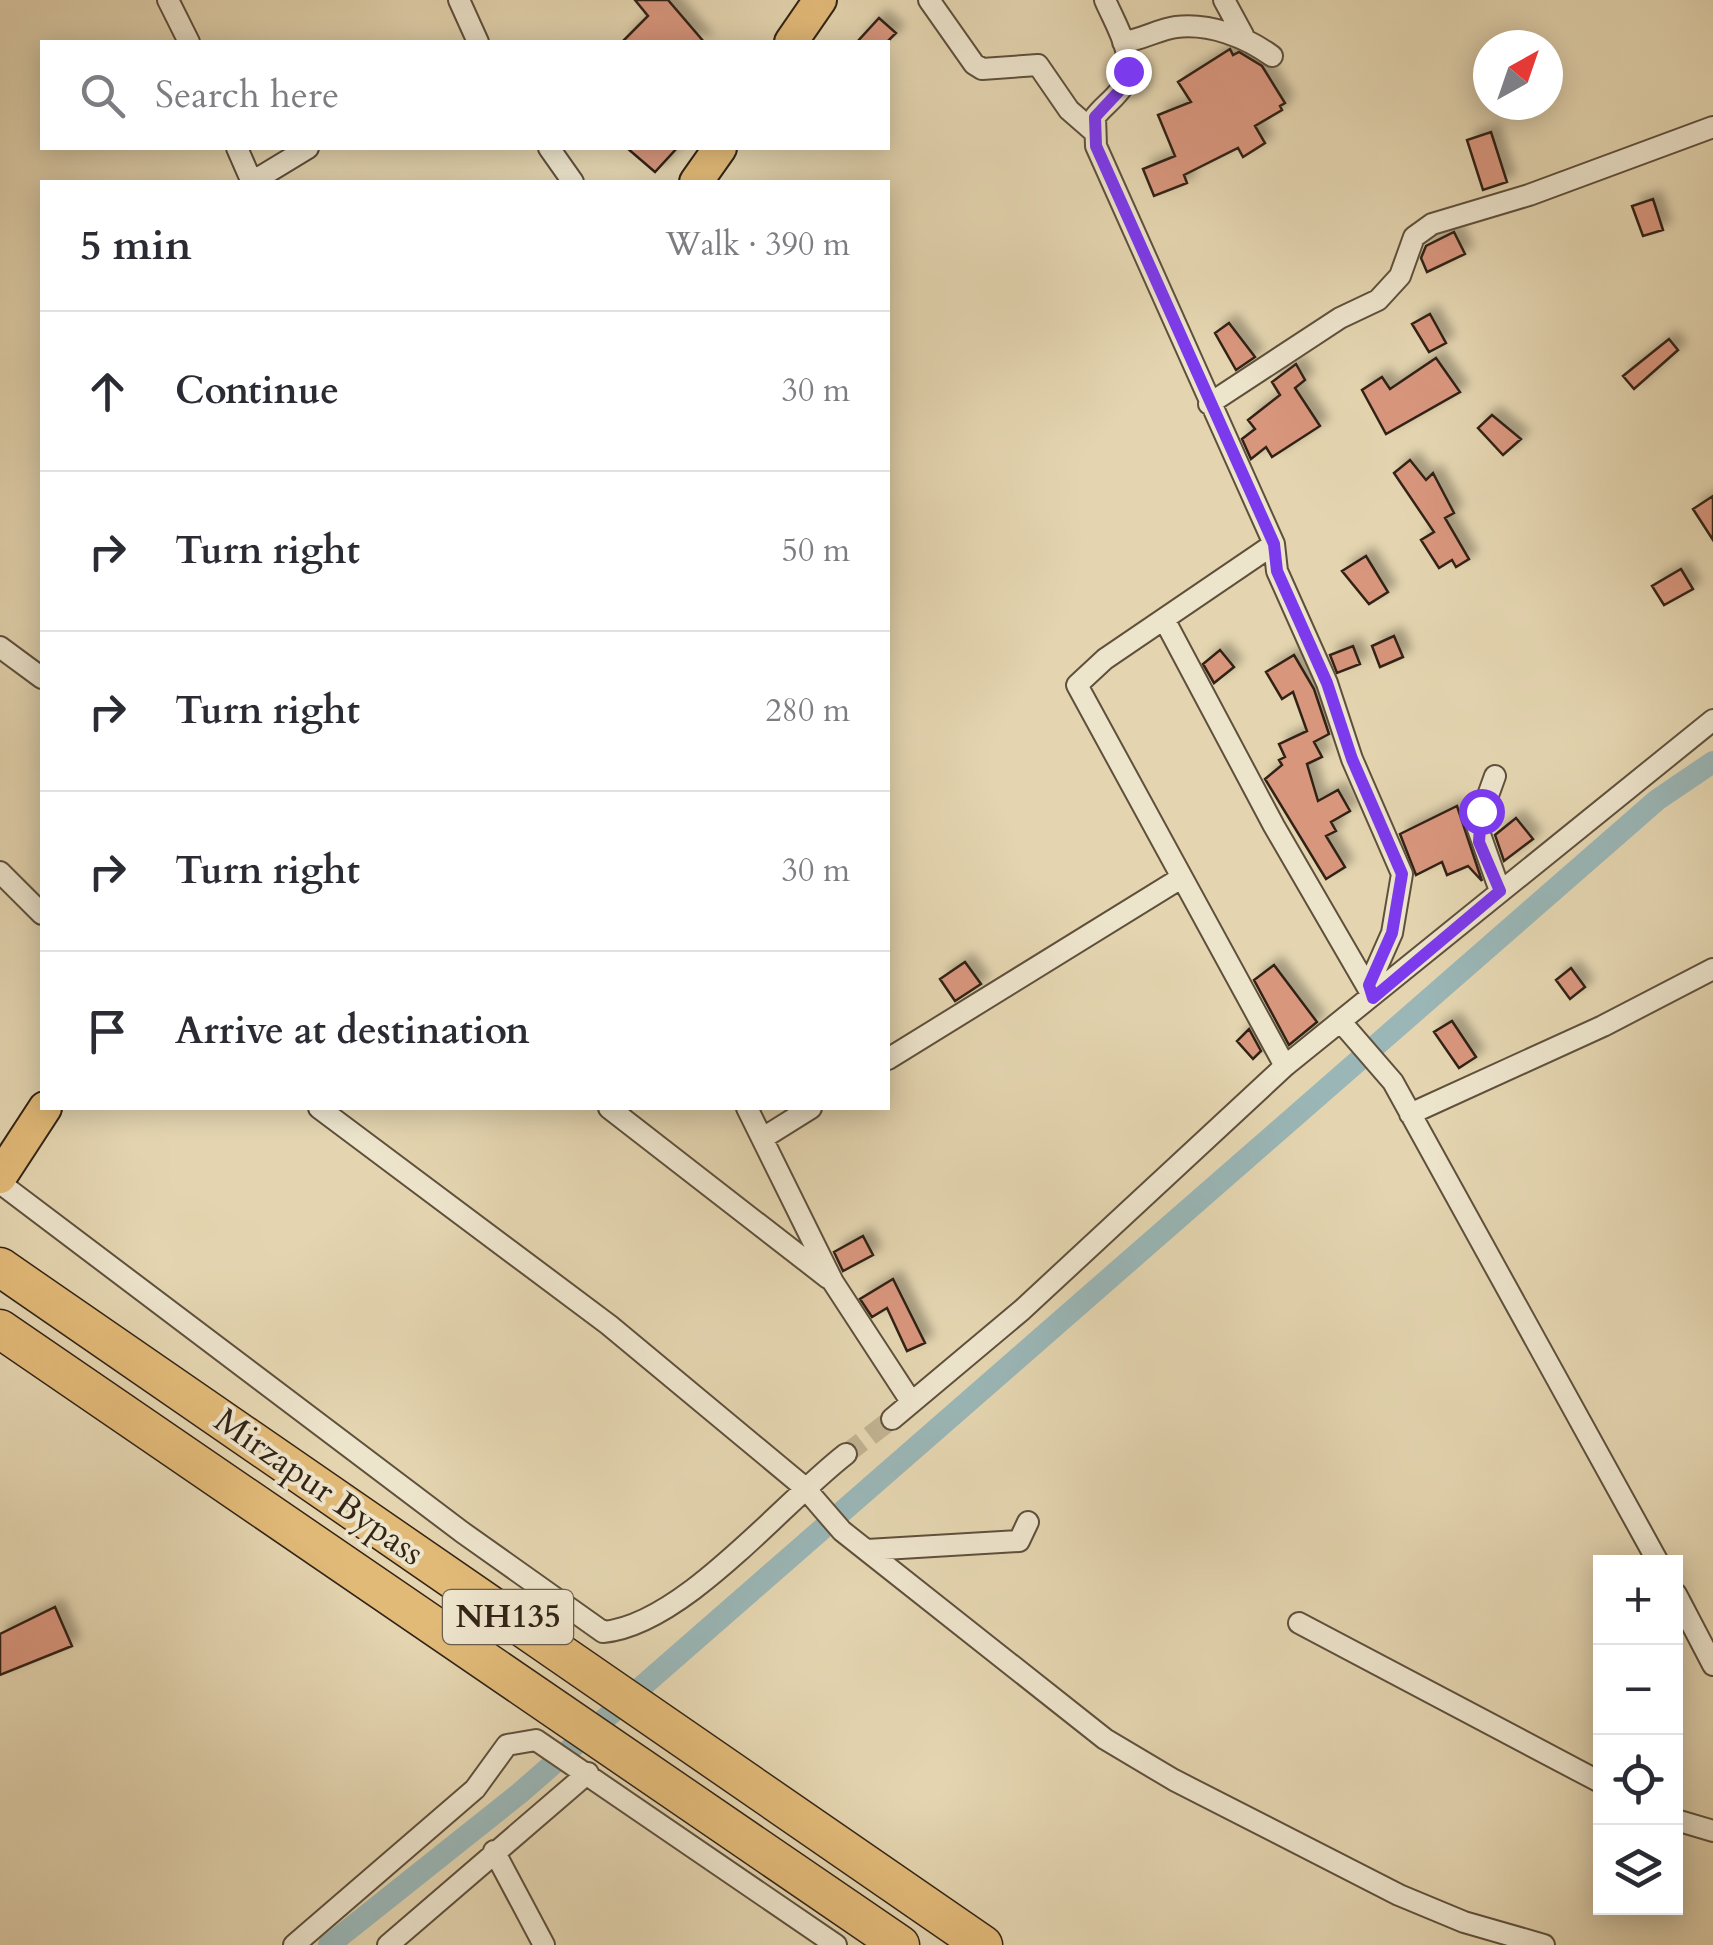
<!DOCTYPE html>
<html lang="en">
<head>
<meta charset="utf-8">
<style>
  :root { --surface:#fff; --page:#f2f2f3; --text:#2b2b33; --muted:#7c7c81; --line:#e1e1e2 }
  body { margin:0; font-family:Cardo,serif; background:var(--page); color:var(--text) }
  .controls { position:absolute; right:30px; bottom:30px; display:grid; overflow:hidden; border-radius:0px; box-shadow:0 5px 25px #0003 }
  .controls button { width:90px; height:90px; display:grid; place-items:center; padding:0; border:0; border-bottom:2px solid var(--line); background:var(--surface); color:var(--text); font:50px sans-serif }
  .compass { position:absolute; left:1473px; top:30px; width:90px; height:90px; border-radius:50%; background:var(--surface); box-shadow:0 5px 25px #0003; rotate:40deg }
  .stop { position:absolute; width:30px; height:30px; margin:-22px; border:8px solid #7c3aed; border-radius:50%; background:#fff }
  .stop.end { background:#7c3aed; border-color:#fff; box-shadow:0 2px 10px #0008 }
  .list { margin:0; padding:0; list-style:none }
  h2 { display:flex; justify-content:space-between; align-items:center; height:130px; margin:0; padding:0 40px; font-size:42px }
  h2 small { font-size:32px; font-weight:400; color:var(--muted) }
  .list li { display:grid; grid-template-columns:65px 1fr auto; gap:30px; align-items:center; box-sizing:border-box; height:160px; padding:0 40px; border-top:2px solid var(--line) }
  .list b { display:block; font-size:38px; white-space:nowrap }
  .list em { font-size:32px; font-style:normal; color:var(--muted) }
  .icon { flex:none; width:55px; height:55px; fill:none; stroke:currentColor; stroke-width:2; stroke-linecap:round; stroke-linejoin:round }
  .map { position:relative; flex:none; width:1713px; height:1945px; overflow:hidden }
  .search { position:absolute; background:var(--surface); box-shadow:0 5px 25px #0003; left:40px; top:40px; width:850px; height:110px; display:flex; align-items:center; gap:25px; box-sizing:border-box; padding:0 35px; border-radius:0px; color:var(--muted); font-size:38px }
  .panel { position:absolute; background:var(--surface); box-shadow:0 5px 25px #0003; left:40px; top:180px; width:850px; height:930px; border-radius:0px }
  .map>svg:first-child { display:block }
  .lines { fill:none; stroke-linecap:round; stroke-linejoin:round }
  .canal { stroke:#9ab6b6; stroke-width:22 }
  .building { fill:#d8967d; stroke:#332416; stroke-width:2.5; filter:url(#shadow) }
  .street-tunnel { stroke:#c1b291; stroke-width:20; stroke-dasharray:20 10; stroke-linecap:butt }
  .street-casing { stroke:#5f503c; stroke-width:24 }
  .primary-casing { stroke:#332416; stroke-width:36 }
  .highway-casing { stroke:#332416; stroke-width:41 }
  .street { stroke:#ede4cc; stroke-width:20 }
  .primary { stroke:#e2ba78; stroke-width:32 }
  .highway { stroke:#e2ba78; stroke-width:38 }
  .route { stroke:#7c3aed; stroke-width:12 }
  .labels { text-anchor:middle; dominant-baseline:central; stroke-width:8; stroke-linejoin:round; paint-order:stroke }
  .shield { fill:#ede4cc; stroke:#6b5e4d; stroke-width:2.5 }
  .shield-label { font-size:32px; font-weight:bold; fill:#332416 }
  .street-label { font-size:35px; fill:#332416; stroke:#ede4cc }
</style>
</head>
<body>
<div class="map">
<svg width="1713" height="1945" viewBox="0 0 1713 1945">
  <defs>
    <filter id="shadow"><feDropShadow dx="8" dy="-8" stdDeviation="5" flood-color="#0004"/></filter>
  </defs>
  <rect width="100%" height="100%" fill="#e4d5b0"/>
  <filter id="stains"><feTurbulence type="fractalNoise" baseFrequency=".002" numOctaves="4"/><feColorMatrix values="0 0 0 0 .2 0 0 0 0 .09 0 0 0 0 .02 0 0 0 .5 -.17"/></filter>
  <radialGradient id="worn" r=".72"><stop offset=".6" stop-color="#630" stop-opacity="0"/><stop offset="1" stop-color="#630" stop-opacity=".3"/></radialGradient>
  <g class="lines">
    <path class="canal" d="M329 1945 520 1793 1657 800 1713 762"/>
  </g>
  <path class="building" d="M635 0H668L704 42H622L648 16Z
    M879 18 896 33 887 42H857Z
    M1230 49 1233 55 1239 52 1262 66 1285 103 1280 106 1282 110 1255 126 1265 143 1243 157 1238 148 1184 175 1187 183 1154 196 1143 169 1175 156 1158 115 1191 102 1178 82Z
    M1491 132 1507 182 1483 190 1467 140Z
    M627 148H677L655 172Z
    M1653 199 1663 230 1643 236 1632 206Z
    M1454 232 1465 254 1427 272 1421 258 1426 246Z
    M1430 314 1446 343 1429 352 1412 324Z
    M1229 323 1255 357 1236 370 1215 333Z
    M1669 339 1678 350 1634 389 1623 376Z
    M1436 358 1460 392 1386 434 1362 390 1382 377 1390 389Z
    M1296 364 1305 380 1295 388 1320 426 1272 457 1266 447 1251 459 1242 439 1255 429 1248 420 1280 395 1272 382Z
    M1492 415 1521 439 1503 455 1478 428Z
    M1410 460 1426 480 1433 473 1454 513 1445 518 1469 559 1456 567 1452 560 1439 568 1421 540 1434 532 1394 473Z
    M1713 496V540L1693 509Z
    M1366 556 1388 592 1369 604 1342 571Z
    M1681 569 1693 589 1664 605 1652 586Z
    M1394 636 1403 657 1380 667 1372 646Z
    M1353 646 1360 664 1337 673 1330 655Z
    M1220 650 1234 667 1214 683 1203 664Z
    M1294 655 1314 689 1329 734 1314 742 1322 757 1307 764 1318 801 1338 790 1350 811 1331 822 1336 831 1326 836 1345 867 1326 879 1265 779 1282 765 1279 760 1285 757 1279 744 1307 731 1293 692 1282 699 1266 672Z
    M1457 806 1482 881 1468 866 1447 875 1442 862 1416 875 1400 834Z
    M1516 818 1533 839 1504 861 1495 835Z
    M965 962 981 984 955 1001 940 979Z
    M1274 965 1317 1022 1289 1045 1254 980Z
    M1571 968 1585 987 1570 999 1556 980Z
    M1452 1021 1476 1057 1459 1068 1434 1032Z
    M1249 1029 1261 1051 1253 1059 1237 1041Z
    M863 1236 873 1255 843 1271 834 1252Z
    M893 1279 925 1343 907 1351 887 1308 872 1317 860 1299Z
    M55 1607 72 1646 0 1675V1634Z"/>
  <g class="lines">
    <path class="street-tunnel" d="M846 1454 892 1419"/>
    <defs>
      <path id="street" d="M168 0 189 42
        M459 0 478 42
        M929 0 974 64 982 69 1038 65 1069 110 1092 130
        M1105 0C1116 26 1138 58 1123 86 1116 98 1103 106 1095 117L1096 146 1274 544 1277 571 1327 683 1352 759 1402 874 1392 933 1369 985
        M1224 0 1243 35
        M1123 42C1142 40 1159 29 1176 27 1210 23 1246 37 1272 56
        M237 148 251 180
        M549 148 573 182
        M252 182 308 148
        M1209 404 1340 318 1378 300 1400 276 1414 237 1432 224 1529 195 1713 127
        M1274 544 1105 659 1077 685 1285 1066
        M1165 621 1274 826 1372 995
        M0 647 42 678
        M1495 776 1477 826 1500 891
        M0 872 42 914
        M1341 1022 1393 1082 1658 1562
        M888 1059 1181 878
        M319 1108 609 1325 804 1487 842 1531 1105 1739 1174 1780 1399 1895 1464 1922 1544 1945
        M609 1108 828 1278
        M747 1108 833 1282 910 1400
        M1410 1114 1603 1026 1713 969
        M763 1138 811 1108
        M0 1183 462 1532 603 1632C683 1625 781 1504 846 1454
        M892 1419 1022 1310 1285 1066 1713 720
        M867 1550 1019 1541 1028 1522
        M1676 1594 1713 1665
        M1299 1623 1600 1782
        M1676 1820 1713 1831
        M494 1851 544 1945
        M294 1945 475 1789 507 1745 536 1740 836 1945
        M388 1945 588 1773"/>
      <path id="primary" d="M791 42 820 0
        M696 182 720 148
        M0 1177 45 1108"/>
      <path id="highway" d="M0 1267 983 1945
        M0 1329 900 1945"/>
    </defs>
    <use href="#street" class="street-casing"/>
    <use href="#primary" class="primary-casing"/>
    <use href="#highway" class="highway-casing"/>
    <use href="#street" class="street"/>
    <use href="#primary" class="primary"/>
    <use href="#highway" class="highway"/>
  </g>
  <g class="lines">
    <path class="route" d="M1128 71 1122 88 1095 117 1096 146 1274 544 1277 571 1327 683 1352 759 1402 874 1392 933 1369 985 1373 998 1500 891 1479 842 1481 811"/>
  </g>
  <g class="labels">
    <rect class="shield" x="443" y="1590" width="130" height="54" rx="8"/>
    <g class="shield-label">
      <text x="508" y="1617">NH135</text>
    </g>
    <g class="street-label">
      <text transform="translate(319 1487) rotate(35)">Mirzapur Bypass</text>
    </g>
  </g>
  <rect width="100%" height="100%" filter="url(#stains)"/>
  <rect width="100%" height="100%" fill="url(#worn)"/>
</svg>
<div class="controls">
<button>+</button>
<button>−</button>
<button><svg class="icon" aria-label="locate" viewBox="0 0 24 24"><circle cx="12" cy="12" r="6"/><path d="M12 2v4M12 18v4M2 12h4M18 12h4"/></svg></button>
<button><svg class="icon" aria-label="layers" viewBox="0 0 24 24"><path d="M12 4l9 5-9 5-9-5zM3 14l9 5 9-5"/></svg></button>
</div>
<svg class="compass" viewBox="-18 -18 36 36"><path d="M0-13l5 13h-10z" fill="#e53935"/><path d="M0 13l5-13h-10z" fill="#7c7c81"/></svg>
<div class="stop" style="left:1481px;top:811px"></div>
<div class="stop end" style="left:1128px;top:71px"></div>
<div class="search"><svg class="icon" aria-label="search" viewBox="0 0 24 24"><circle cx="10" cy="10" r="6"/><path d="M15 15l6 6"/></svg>Search here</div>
<section class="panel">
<h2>5 min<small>Walk · 390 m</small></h2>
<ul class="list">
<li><svg class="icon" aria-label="ahead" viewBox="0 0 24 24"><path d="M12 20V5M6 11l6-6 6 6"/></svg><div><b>Continue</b></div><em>30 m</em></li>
<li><svg class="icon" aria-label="right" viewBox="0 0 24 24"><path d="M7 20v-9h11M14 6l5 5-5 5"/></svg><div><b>Turn right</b></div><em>50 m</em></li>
<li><svg class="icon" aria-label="right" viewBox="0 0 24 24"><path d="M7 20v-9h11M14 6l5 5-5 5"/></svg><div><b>Turn right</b></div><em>280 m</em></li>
<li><svg class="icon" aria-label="right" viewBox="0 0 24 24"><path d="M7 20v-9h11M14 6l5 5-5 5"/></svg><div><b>Turn right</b></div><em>30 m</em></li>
<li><svg class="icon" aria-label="arrive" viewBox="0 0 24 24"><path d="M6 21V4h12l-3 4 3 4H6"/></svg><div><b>Arrive at destination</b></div></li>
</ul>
</section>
</div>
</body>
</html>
